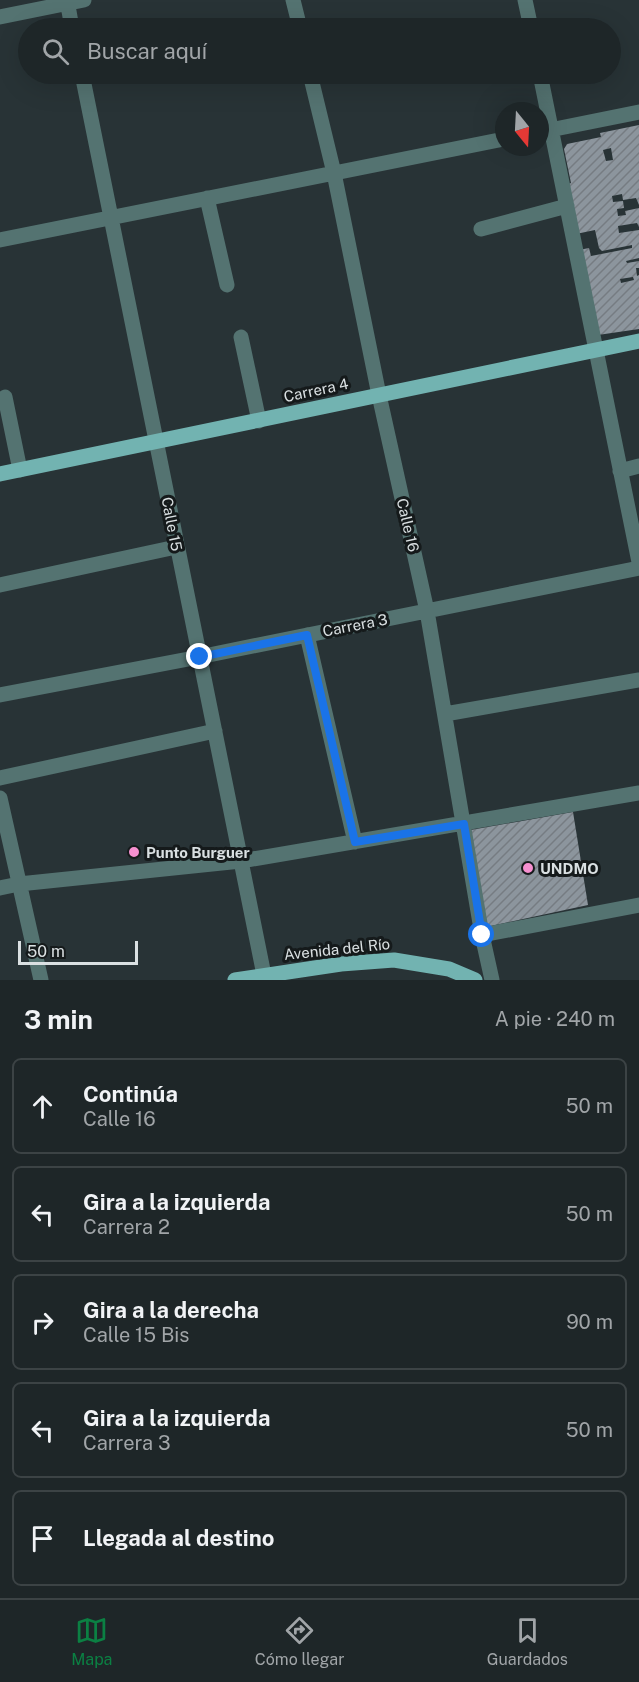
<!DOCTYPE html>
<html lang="es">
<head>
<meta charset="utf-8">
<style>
  :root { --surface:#1e2628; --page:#262e30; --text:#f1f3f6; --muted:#a1a5a8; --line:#3c4345; --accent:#0b8043 }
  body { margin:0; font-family:"Public Sans",sans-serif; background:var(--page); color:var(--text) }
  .compass { position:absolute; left:495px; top:102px; width:54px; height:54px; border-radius:50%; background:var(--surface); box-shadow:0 6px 24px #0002; rotate:162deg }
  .scale { position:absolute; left:18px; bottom:15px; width:120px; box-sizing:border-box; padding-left:6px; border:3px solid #dae0e2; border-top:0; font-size:16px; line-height:21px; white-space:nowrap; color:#dae0e2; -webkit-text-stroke:4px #151a1b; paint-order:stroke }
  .stop { position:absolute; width:18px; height:18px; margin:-14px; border:4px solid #1a73e8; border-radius:50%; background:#fff }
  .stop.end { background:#1a73e8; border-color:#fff; box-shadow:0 2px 6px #0008 }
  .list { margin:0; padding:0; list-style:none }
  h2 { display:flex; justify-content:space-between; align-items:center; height:78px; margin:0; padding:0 24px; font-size:26px }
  h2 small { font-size:20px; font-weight:400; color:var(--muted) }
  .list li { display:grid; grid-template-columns:39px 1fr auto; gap:18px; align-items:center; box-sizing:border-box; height:96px; margin:0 12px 12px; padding:0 12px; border:2px solid var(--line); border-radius:9px }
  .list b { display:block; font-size:22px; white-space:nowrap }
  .list p { margin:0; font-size:20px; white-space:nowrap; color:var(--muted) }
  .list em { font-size:20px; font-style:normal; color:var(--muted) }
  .icon { flex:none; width:33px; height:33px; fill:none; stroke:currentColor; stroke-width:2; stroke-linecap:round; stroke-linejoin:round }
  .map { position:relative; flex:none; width:639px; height:980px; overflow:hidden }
  .search { position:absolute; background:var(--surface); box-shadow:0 6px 24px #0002; left:18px; right:18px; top:18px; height:66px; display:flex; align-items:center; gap:15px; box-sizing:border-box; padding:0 21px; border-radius:33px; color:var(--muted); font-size:22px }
  .sheet { height:618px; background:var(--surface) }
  nav { display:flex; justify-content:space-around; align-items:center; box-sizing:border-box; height:84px; border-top:2px solid var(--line); background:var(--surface); font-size:16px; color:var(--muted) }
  nav a { display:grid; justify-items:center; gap:3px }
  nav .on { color:var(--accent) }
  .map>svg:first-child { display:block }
  .building { fill:url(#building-hatch); fill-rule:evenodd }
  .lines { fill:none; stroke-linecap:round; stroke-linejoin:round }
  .minor { stroke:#547371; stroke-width:15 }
  .major { stroke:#72b3b1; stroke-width:15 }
  .route { stroke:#1a73e8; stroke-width:8 }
  .poi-dot { fill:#f690d0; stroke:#151a1b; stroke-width:2 }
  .labels { text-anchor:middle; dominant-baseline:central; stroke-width:6; stroke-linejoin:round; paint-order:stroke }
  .street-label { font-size:15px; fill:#dae0e2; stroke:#151a1b }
  .poi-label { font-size:15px; font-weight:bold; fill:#dae0e2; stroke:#151a1b; text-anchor:start }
</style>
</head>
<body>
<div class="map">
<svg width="639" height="980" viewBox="0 0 639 980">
  <defs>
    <pattern id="building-hatch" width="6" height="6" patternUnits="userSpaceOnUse" patternTransform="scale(1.5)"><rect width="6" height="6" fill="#8c959d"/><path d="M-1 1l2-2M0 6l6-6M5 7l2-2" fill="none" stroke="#767c82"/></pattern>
  </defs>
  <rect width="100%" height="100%" fill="#283336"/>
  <path class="building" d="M639 125V205L636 198 623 200 622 194 612 196 613 202 623 201 624 208 617 209 618 216 626 215 625 211 639 208V227L637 223 618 226 619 233 639 230V258L626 261 627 263 639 261V268H636L637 276 639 275V329L598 335 579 250 589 248 591 256 632 248V245L602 251 599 248 595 230 576 234 566 185 571 183 564 149 567 144 601 137 600 133ZM611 148 613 160 606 161 603 150ZM633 277 634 280 621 283 620 279Z
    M573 812 588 905 486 927 465 831Z"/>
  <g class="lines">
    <path class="minor" d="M67 0 72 28
      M293 0 300 28
      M525 0 531 28
      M0 17 84 0
      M82 74 264 975
      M310 74 334 173 379 395 427 611 482 935 492 980
      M540 74 639 562
      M540 132 639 112
      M207 198 227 285
      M481 229 567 206
      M0 240 504 139
      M241 337 259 421
      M5 397 20 470
      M620 471 639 466
      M0 585 176 547
      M307 635 355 842
      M0 695 199 657 639 568
      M445 714 639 680
      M0 778 215 731
      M0 798 41 980
      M0 888 19 884 241 861 639 793
      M482 935 639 905"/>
    <path class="major" d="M0 474 639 341
      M235 980 341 964 394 960 449 969 475 980"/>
  </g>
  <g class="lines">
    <path class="route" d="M200 657 307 635 355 842 464 824 482 935"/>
  </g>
  <g class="poi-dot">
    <circle cx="134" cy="852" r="6"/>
    <circle cx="528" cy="868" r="6"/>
  </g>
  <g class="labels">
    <g class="street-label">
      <text transform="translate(316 390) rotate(-12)">Carrera 4</text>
      <text transform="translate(172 524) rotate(79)">Calle 15</text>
      <text transform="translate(408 525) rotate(77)">Calle 16</text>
      <text transform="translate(355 625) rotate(-11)">Carrera 3</text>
      <text transform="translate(337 949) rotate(-6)">Avenida del Río</text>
    </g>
    <g class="poi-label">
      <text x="146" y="852">Punto Burguer</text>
      <text x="540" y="868">UNDMO</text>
    </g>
  </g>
</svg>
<svg class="compass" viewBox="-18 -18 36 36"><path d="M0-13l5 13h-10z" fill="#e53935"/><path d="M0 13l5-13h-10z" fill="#a1a5a8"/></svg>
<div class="scale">50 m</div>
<div class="stop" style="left:482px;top:935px"></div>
<div class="stop end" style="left:200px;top:657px"></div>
<div class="search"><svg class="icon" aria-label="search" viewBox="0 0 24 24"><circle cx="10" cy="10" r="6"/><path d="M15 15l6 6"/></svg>Buscar aquí</div>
</div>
<section class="sheet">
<h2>3 min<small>A pie · 240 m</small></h2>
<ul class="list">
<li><svg class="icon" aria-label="ahead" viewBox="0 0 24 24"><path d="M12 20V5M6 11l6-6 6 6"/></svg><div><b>Continúa</b><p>Calle 16</p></div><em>50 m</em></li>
<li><svg class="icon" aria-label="left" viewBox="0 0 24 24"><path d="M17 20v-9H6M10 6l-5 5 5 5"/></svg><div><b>Gira a la izquierda</b><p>Carrera 2</p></div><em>50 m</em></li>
<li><svg class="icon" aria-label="right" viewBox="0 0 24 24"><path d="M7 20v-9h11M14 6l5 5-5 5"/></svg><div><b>Gira a la derecha</b><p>Calle 15 Bis</p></div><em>90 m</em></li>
<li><svg class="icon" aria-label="left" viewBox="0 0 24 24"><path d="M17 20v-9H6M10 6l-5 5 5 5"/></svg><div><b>Gira a la izquierda</b><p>Carrera 3</p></div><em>50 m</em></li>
<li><svg class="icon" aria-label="arrive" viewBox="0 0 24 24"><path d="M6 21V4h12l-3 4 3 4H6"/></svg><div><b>Llegada al destino</b></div></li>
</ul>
</section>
<nav>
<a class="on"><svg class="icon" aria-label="map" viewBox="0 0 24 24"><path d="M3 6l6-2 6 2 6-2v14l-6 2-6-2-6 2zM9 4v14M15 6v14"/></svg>Mapa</a>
<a><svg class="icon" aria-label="directions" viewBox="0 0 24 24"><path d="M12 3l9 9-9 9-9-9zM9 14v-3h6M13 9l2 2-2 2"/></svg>Cómo llegar</a>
<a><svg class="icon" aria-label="saved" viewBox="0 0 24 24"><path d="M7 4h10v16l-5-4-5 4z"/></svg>Guardados</a>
</nav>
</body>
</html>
